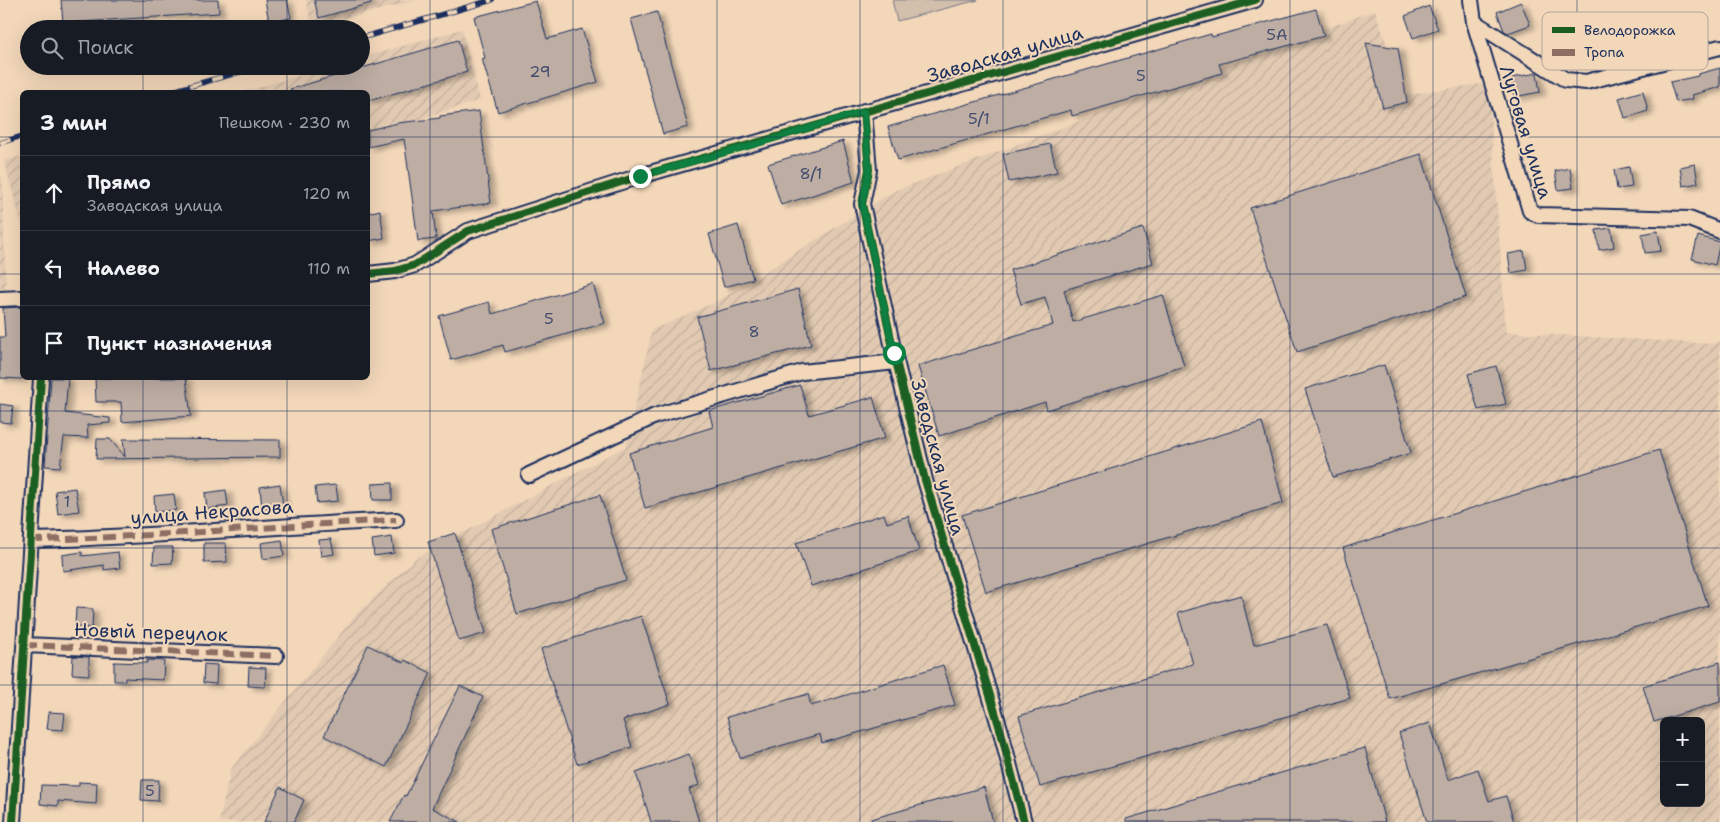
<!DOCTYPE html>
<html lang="ru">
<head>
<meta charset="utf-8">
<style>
  :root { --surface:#171b24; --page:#242831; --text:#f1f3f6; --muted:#9ea1a6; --line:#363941 }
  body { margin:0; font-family:"Shantell Sans",sans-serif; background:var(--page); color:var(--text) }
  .controls { position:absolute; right:15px; bottom:15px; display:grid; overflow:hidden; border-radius:8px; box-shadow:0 5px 20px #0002 }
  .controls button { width:45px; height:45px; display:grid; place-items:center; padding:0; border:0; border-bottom:1px solid var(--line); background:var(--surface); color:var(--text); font:25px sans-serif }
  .stop { position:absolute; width:15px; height:15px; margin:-11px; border:4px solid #0b8043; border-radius:50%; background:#fff }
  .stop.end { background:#0b8043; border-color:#fff; box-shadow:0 1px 5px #0008 }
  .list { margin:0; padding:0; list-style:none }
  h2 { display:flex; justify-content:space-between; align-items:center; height:65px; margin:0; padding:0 20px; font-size:21px }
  h2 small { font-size:16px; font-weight:400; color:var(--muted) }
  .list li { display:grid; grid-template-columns:32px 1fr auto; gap:15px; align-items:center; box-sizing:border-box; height:75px; padding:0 20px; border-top:1px solid var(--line) }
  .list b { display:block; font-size:19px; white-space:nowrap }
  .list p { margin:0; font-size:16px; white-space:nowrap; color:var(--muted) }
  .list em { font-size:16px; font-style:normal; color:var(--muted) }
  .icon { flex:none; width:28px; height:28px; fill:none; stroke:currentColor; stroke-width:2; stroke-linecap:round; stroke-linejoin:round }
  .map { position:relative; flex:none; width:1720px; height:822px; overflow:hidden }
  .search { position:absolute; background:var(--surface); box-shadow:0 5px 20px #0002; left:20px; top:20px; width:350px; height:55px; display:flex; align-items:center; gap:12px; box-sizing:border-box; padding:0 18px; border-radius:28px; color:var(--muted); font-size:19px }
  .panel { position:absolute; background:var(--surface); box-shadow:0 5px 20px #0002; left:20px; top:90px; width:350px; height:290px; border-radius:8px }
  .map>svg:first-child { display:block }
  .industrial { fill:url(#industrial-furrows); fill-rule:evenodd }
  .green { fill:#d2bfac; stroke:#767785 }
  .building { fill:#bdada3; stroke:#1b2f5e; filter:url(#shadow) }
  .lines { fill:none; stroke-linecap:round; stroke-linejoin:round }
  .street-casing { stroke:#1b2f5e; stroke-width:18 }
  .street { stroke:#f2d7b9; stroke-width:14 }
  .rail-casing { stroke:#1b2f5e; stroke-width:5.5 }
  .rail { stroke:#f2d7b9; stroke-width:4; stroke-dasharray:11; stroke-linecap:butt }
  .quiet { stroke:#8d6e63; stroke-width:6; stroke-dasharray:12 6; stroke-linecap:butt }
  .cycleway-casing { stroke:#f2d7b9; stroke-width:11 }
  .cycleway { stroke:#1b5e20; stroke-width:8 }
  .route { stroke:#0b8043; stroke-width:6 }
  .grid { fill:none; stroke:#1b2f5e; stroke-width:1; stroke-opacity:0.55 }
  .labels { text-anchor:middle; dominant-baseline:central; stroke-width:4; stroke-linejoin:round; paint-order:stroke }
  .number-label { font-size:16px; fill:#444e6f }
  .street-label { font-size:19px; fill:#1b2f5e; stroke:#f2d7b9 }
  .key { fill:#f2d7b9; stroke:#b2a59e; stroke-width:1 }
  .key-label { font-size:14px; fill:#1b2f5e }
</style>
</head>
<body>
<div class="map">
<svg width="1720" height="822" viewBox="0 0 1720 822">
  <defs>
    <pattern id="industrial-furrows" width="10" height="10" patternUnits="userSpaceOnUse" patternTransform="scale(1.25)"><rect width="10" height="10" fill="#e2cab2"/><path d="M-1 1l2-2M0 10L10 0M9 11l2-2" fill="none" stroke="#c1ae9c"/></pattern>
    <filter id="shadow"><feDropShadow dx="5.5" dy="3" stdDeviation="2.5" flood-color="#0004"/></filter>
  </defs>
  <rect width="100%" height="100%" fill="#f2d7b9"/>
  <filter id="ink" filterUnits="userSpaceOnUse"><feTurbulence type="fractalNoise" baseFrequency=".02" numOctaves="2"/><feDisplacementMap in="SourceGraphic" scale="10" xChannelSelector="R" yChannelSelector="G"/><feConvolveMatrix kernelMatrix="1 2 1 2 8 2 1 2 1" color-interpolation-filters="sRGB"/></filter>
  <g filter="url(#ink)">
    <path class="industrial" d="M306 0H417L312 27Z
      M1375 10 1404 95 1488 83 1506 332 1714 344 1720 341V822H219L231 769 354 617 416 558 626 446 652 330 718 301 894 191ZM1664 721H1701V803H1664Z
      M462 29 480 100 398 126 368 134V92H242L334 66H361V58Z
      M22 156V226L4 161Z
      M2 176 6 292 0 297V177Z"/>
    <path class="green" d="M892 0H978L897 21Z"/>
    <path class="building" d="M61 0H218L219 13 63 23Z
      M265 0H287L291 18 269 22Z
      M314 0H371V3L319 18Z
      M536 1 547 39 582 29 598 82 498 112 482 59 485 58 474 17Z
      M1521 2 1530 25 1508 33 1504 31 1497 12Z
      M1429 6 1438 29 1413 38 1405 16Z
      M1316 9 1324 36 1219 64 1222 73 1072 116 1071 110 898 160 888 127 1211 34 1212 37Z
      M657 12 688 127 663 134 631 19Z
      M458 40 467 72 368 101V92H291L290 89Z
      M1366 43 1398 48 1407 102 1383 108Z
      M1720 68V87L1692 95 1693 99 1676 102 1670 82 1698 76V74Z
      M1537 73 1540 92 1514 97 1511 78Z
      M1643 91 1648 111 1625 118 1619 98Z
      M479 111 491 203 433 211 436 239 418 241 404 139 368 147V130L398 123 440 118V116Z
      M843 141 854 182 781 205 768 164Z
      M1050 144 1057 172 1009 182 1003 154Z
      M1421 154 1466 297 1297 352 1250 208Z
      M1695 164 1698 183 1683 186 1680 167Z
      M1629 167 1632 187 1617 189 1614 170Z
      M1570 168 1573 188 1558 190 1555 171Z
      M380 210 384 238 368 241V213Z
      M738 225 753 279 724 287 709 234Z
      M1143 228 1153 263 1064 290 1073 322 1163 295 1184 366 1047 410 1045 402 939 436 918 366 1053 325 1045 297 1021 304 1010 270Z
      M1611 228 1614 247 1599 250 1596 230Z
      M1658 231 1661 251 1645 253 1642 234Z
      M1698 236 1720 242 1715 265 1692 259Z
      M1524 251 1527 270 1511 273 1508 254Z
      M593 284 605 323 505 352 503 345 451 360 439 316 489 302 492 314Z
      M798 289 811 345 711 371 697 317Z
      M19 307 22 310V379L0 378V337H5L3 308Z
      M1384 365 1411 453 1333 477 1305 389Z
      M1496 366 1506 404 1478 410 1468 374Z
      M51 378H68L65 413 110 418V423L87 425 88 438 64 437 60 467 45 466Z
      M95 378H186L191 416 122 422 121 402H96Z
      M800 385 809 415 873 397 885 438 645 508 629 453 713 427 709 411Z
      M0 404 13 406 11 423 0 422Z
      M1262 422 1283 503 986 592 962 515Z
      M97 439H110L125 457 123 439 280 440V457L96 459Z
      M1659 450 1708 606 1390 699 1343 548Z
      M392 483V500H373L372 484Z
      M280 484 283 505 262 508 260 487Z
      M336 485 338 501 317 503 315 487Z
      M75 488 79 511 58 514 55 491Z
      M226 490 228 506 207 509 205 493Z
      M174 494 176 510 155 512 154 496Z
      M600 495 626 580 517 614 491 529Z
      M884 514 887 523 908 516 919 551 811 586 796 543Z
      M455 533 486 633 459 641 428 542Z
      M392 537 394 553 374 556 372 540Z
      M331 539 334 554 321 556 319 540Z
      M282 540 284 556 263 559 261 543Z
      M204 543H226L227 562 204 563Z
      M154 547H173L172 563 153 564Z
      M82 552V556L118 552 120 568 104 570V565L63 571 62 555Z
      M1241 595 1254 645 1327 625 1350 698 1040 787 1019 716 1193 664 1178 613Z
      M76 608 93 609 92 628 75 627Z
      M641 616 670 704 623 720 632 747 577 764 541 649Z
      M368 645 404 663 405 660 431 673 386 767 324 736Z
      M73 656 89 657V675L72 674Z
      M147 660 164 661 163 680 125 678V681H114V662L147 663Z
      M1720 662V702L1654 722 1643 686Z
      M204 664 217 665 216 684 203 683Z
      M943 665 955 705 822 743 820 734 740 758 727 717 808 694 811 706Z
      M249 667 266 668 265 687 248 686Z
      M460 686 483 697 432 808 460 822H390L404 795 406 796Z
      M49 712 65 713 63 730 47 729Z
      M1430 723 1448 780 1478 769 1489 801 1506 796 1514 822H1427L1399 733Z
      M1365 748 1385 822H1126V819Z
      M689 754 699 785 689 789 699 822H651L636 773Z
      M142 780H159L158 801 141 800Z
      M79 782 97 783 96 804 58 801V806L40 804 41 785 79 786Z
      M280 787 304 800 294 822H264Z
      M984 787 993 822H871V819Z"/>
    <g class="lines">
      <defs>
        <path id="street" d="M1471 0 1474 22 1566 80 1586 82 1720 47
          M1474 22 1530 211 1538 215 1689 219 1720 231
          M864 111 869 170 862 204 894 353 925 480 1001 732 1024 822
          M368 274 395 271 415 265 468 231 640 176 1255 0
          M0 299 22 298
          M529 475 655 416 802 372 896 362
          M31 540C153 537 274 526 396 520
          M25 645 276 656
          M13 822 41 378"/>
      </defs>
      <use href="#street" class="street-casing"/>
      <use href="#street" class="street"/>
      <defs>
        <path id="rail" d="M361 38 492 0
          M169 92 261 66
          M0 143 22 136"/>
      </defs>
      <use href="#rail" class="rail-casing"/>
      <use href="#rail" class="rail"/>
      <path class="quiet" d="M31 540C153 537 274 526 396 520
        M25 645 276 656"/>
      <defs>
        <path id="cycleway" d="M864 111 869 170 862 204 894 353 925 480 1001 732 1024 822
          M368 274 395 271 415 265 468 231 640 176 1255 0
          M13 822 41 378"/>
      </defs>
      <use href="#cycleway" class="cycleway-casing"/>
      <use href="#cycleway" class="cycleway"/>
    </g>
  </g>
  <g class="lines" filter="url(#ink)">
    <path class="route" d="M640 176 757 144 864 111 869 170 862 204 894 353"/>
  </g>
  <path class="grid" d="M143 0V29M287 0V29M430 0V822M573 0V822M717 0V822M860 0V822M1003 0V822M1147 0V822M1290 0V822M1433 0V822M1577 0V822M143 66V92M287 66V92M0 137H22M368 137H1720M0 274H22M368 274H1720M143 378V822M287 378V822M0 411H1720M0 548H1720M0 685H1720"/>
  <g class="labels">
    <g class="number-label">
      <text x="1277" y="34">5А</text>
      <text x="540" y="71">29</text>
      <text x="1141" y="75">5</text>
      <text x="979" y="118">5/1</text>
      <text x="811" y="173">8/1</text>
      <text x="549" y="318">5</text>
      <text x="754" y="331">8</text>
      <text x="67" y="501">1</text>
      <text x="150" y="790">5</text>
    </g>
    <g class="street-label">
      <text transform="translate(1005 54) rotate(-16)">Заводская улица</text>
      <text transform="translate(1526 132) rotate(73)">Луговая улица</text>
      <text transform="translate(938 457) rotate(75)">Заводская улица</text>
      <text transform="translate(212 512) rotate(-4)">улица Некрасова</text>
      <text transform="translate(151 632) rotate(2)">Новый переулок</text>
    </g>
  </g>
  <rect x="1542" y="12" width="166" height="58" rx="8" class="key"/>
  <rect x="1552" y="27" width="23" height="6" fill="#1b5e20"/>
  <rect x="1552" y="49" width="23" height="7" fill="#8d6e63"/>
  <g class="key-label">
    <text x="1584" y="35">Велодорожка</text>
    <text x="1584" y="57">Тропа</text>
  </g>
</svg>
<div class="controls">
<button>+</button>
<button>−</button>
</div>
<div class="stop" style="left:894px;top:353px"></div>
<div class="stop end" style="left:640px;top:176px"></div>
<div class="search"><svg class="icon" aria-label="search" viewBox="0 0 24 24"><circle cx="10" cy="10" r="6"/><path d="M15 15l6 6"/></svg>Поиск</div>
<section class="panel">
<h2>3 мин<small>Пешком · 230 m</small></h2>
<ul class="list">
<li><svg class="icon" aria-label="ahead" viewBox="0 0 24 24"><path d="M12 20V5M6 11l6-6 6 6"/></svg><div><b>Прямо</b><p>Заводская улица</p></div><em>120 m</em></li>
<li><svg class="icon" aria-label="left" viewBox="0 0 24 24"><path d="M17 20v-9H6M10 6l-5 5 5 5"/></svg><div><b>Налево</b></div><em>110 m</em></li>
<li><svg class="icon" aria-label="arrive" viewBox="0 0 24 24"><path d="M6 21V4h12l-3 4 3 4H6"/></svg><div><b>Пункт назначения</b></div></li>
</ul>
</section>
</div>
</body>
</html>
